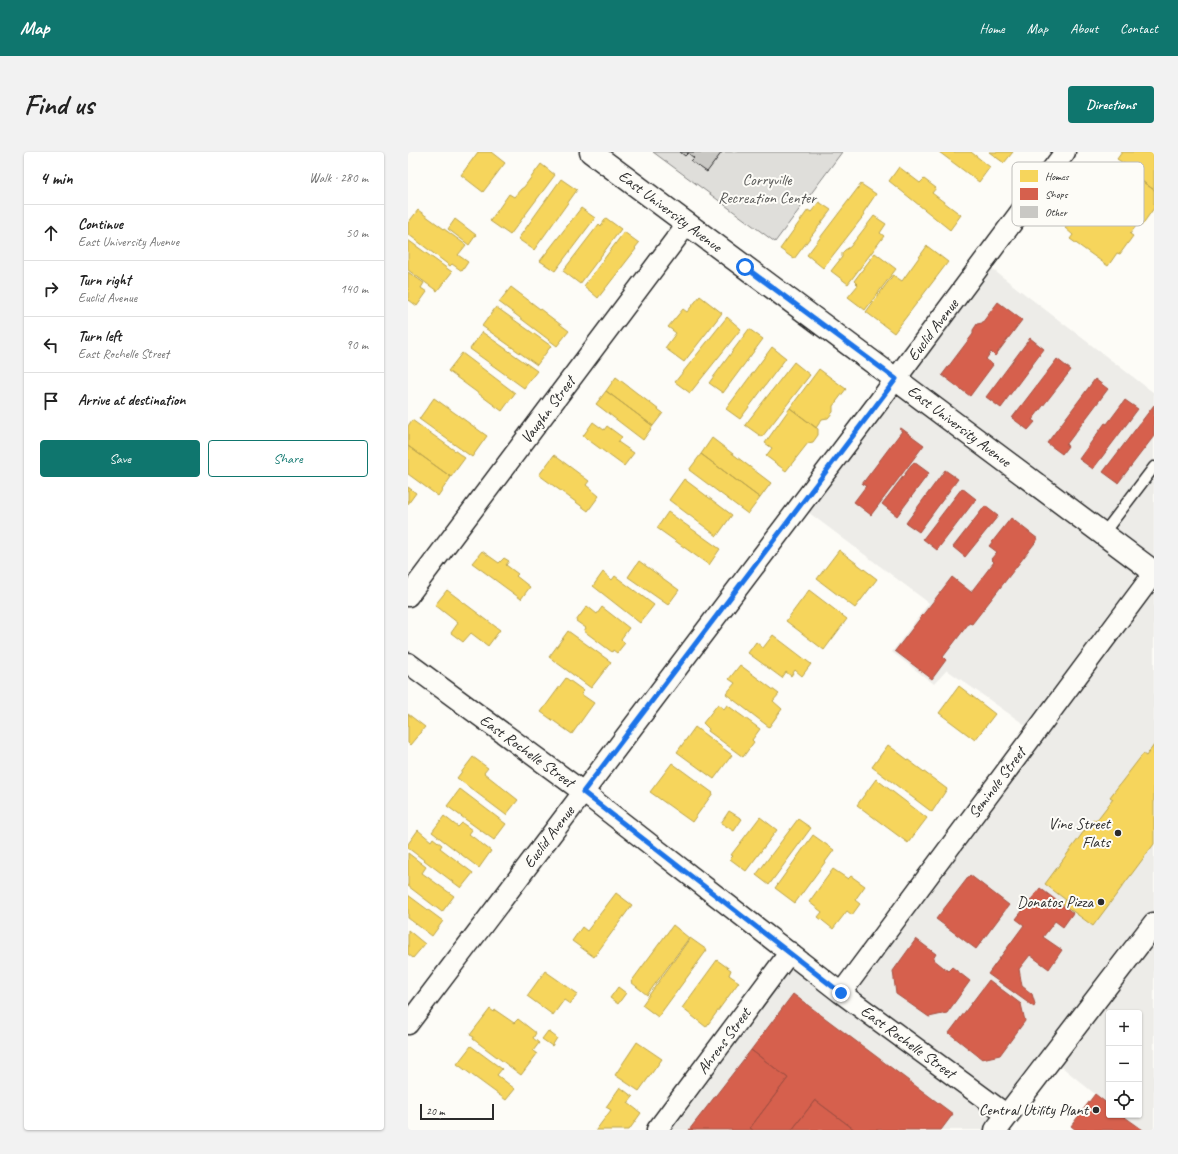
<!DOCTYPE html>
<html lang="en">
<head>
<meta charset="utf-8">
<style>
  :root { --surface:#fff; --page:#f2f2f2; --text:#222; --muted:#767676; --line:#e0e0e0; --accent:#0f766e }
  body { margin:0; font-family:Caveat,sans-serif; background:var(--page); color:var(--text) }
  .controls { position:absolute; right:12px; bottom:12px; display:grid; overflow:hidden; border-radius:4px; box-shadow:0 1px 3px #0004 }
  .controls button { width:36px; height:36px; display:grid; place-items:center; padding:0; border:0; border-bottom:1px solid var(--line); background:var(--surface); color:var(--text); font:20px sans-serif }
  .scale { position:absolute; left:12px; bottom:10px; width:74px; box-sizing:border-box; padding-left:4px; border:2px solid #2b2b2b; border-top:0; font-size:11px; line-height:14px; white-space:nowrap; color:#2b2b2b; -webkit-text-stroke:3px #fdfcf7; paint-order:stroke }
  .stop { position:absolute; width:12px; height:12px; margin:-9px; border:3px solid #1a73e8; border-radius:50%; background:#fff }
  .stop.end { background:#1a73e8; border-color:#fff; box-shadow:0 1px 4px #0008 }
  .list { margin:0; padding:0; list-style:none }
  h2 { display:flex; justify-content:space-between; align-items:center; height:52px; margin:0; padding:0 16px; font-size:17px }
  h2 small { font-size:13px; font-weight:400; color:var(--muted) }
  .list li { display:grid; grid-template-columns:26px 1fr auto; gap:12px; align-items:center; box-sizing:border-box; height:56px; padding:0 16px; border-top:1px solid var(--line) }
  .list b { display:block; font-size:15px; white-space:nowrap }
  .list p { margin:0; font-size:13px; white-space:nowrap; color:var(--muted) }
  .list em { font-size:13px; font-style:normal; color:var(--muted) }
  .actions { display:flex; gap:8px; padding:12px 16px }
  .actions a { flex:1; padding:9px 0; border:1px solid var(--accent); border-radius:4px; text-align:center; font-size:14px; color:var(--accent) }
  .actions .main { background:var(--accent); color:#fff }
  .icon { flex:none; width:22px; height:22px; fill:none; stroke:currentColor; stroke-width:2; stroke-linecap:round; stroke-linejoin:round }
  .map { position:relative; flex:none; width:746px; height:978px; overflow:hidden; border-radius:4px }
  header { display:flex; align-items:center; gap:24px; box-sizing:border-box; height:56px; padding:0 20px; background:var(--accent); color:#fff }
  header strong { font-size:19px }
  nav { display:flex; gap:22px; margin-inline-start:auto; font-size:14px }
  .intro { display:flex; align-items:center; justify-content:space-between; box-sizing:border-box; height:96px; padding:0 24px }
  h1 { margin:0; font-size:28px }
  .button { padding:10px 18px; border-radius:4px; background:var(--accent); color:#fff; font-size:14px; font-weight:700 }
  main { display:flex; gap:24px; padding:0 24px }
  aside { flex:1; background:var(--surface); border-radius:4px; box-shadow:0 1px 3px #0004 }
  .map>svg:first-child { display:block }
  .built { fill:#edece8 }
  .green { fill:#dfdeda; stroke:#858482 }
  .homes { fill:#f6d55c; stroke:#b9a24d }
  .shops { fill:#d6604d; stroke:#a35043 }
  .building { fill:#c9c8c4; stroke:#2b2b2b }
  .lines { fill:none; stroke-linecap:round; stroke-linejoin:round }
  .lane-casing { stroke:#2b2b2b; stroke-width:13 }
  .street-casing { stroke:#2b2b2b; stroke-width:23 }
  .secondary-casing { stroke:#2b2b2b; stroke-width:25 }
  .lane { stroke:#fdfcf7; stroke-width:10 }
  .street { stroke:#fdfcf7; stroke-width:20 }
  .secondary { stroke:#fdfcf7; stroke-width:22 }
  .route { stroke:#1a73e8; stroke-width:5 }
  .poi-dot { fill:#2b2b2b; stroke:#fdfcf7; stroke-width:1.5 }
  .labels { text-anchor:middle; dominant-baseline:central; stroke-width:4; stroke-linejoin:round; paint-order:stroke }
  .park-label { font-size:16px; fill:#585857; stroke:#fdfcf7 }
  .street-label { font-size:16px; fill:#2b2b2b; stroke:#fdfcf7 }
  .poi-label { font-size:16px; fill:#2b2b2b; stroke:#fdfcf7; text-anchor:end }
  .key { fill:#fdfcf7; stroke:#bebdba; stroke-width:1 }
  .key-label { font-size:11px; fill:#2b2b2b }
</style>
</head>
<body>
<header>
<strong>Map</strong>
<nav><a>Home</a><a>Map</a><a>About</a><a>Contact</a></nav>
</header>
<div class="intro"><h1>Find us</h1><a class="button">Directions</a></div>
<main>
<aside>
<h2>4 min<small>Walk · 280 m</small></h2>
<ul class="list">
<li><svg class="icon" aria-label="ahead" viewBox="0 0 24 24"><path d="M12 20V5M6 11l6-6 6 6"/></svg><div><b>Continue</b><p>East University Avenue</p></div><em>50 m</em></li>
<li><svg class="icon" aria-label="right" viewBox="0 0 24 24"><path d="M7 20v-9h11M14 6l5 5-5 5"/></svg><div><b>Turn right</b><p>Euclid Avenue</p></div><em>140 m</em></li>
<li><svg class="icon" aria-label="left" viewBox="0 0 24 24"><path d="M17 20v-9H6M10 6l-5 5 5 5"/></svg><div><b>Turn left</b><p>East Rochelle Street</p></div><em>90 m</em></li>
<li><svg class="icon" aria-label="arrive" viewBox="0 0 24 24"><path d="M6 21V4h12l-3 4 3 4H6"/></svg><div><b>Arrive at destination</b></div></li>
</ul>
<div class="actions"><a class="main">Save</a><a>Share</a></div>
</aside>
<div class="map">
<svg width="746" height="978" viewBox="0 0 746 978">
  <rect width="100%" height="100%" fill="#fdfcf7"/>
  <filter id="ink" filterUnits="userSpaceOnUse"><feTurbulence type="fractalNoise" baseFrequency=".025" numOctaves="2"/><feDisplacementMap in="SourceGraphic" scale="8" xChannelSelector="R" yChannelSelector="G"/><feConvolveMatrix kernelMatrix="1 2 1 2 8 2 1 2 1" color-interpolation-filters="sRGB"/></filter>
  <g filter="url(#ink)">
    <path class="built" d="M575 110 746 241V978H735L714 963H731V861H701V953L687 942 643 906 588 978H249L382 800 432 840 627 580 539 518 526 532 484 500 521 451 392 354Z"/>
    <path class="green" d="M245 0H434L367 90Z"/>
    <path class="homes" d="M70 0H83L97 11 75 40 53 23Z
      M531 0H563L582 15 571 30Z
      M581 0H605L596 11Z
      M714 0H746V38L716 16 718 13 709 7Z
      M133 12 147 23 102 83 82 69 101 42 106 45 113 37 116 35Z
      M704 12 714 19 716 16 746 38V56L734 73 731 70 722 82 725 84 712 102 709 101 700 114 662 87 665 83 657 76 670 59 668 58 678 44 687 51 690 48 682 42 684 40 681 38 689 26 692 28Z
      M491 15 512 31 516 27 528 36 524 41 553 63 542 78 481 29Z
      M153 27 169 38 126 98 110 87Z
      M453 32 468 42 455 61 457 62 415 116 399 103Z
      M411 50 423 58 386 107 372 97 400 58 403 60Z
      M173 56 187 66 147 119 132 109Z
      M10 58 58 93 50 103 60 110 54 119 44 112 42 114 0 82V71Z
      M466 64 478 72 472 81 476 84 440 132 423 119 434 105V101L437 98 442 95Z
      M198 66 213 77 172 132 155 119 191 72 193 74Z
      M47 67 68 83 61 93 40 77Z
      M216 80 231 91 227 96 228 97 190 146 176 134Z
      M0 88 44 120 29 139 0 118Z
      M519 94 540 110 486 181 458 160 485 123 494 129Z
      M467 101 488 117 457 158 440 145 450 133 446 129Z
      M0 120 16 131 13 136 19 140 9 154 1 148 0 149Z
      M103 135 161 179 149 194 91 150Z
      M292 144 314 161 276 210 257 196 268 181 260 175 275 157 279 160Z
      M88 155 143 194 129 213 74 174Z
      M319 165 333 177 282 241 267 230Z
      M341 177 355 187 315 241 301 231Z
      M74 180 129 219 116 236 62 197Z
      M364 195 378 206 332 267 318 257Z
      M54 201 107 241 94 259 40 219Z
      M386 210 402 223 354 285 337 273Z
      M411 217 438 237 425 254V260L420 266 414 267 408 276 382 256Z
      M208 225 255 261 245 274 198 239Z
      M198 239 245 274 235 288 188 252Z
      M26 246 79 284 64 305 11 267Z
      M382 256 410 277V283L405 290 400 291 378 319 358 304 364 296 357 291Z
      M4 268 57 306 43 325 0 294V274Z
      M185 270 196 278 199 274 214 285 210 290 226 301 216 314 175 284Z
      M304 286 363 331 352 346 293 302Z
      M0 294 43 325 30 344 0 322Z
      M293 302 352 346 340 362 281 318Z
      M146 303 181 329 178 333 191 344 180 359 131 323Z
      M276 327 324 363 309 384 261 348Z
      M0 335 8 341 0 352Z
      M260 360 312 397 301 413 249 376Z
      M431 398 469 427 447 456 409 427Z
      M74 399 91 411 96 406 101 409 98 413 110 422 108 424 122 435 113 447 64 411Z
      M231 409 271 438 260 453 220 425Z
      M195 420 204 428 207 424 246 453 232 471 185 434Z
      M39 438 92 478 80 494 63 481 55 490 43 481 50 471 27 453Z
      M401 438 439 467 416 498 378 469Z
      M179 454 189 462 194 455 221 476 213 487 217 491 209 501 205 498 204 500 176 479 178 476 168 469Z
      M160 479 203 510 183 536 141 505Z
      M365 483 403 512 394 524 387 518 383 524 378 520 374 526 340 501 348 490 355 496Z
      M332 513 371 542 365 549 374 557 361 575 318 542 327 531 321 527Z
      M158 526 176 539 173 542 186 551 164 582 133 560Z
      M551 534 587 562 567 588 531 561Z
      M310 552 316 557 319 553 352 577 344 588 346 590 335 605 300 579 301 577 295 571Z
      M0 562 17 575 2 593 0 591Z
      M287 575 324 603 306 627 269 600Z
      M480 593 539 637 524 660 464 615Z
      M746 593V692L685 774 655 752 658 748 637 732 685 667 688 669 705 647 702 645 735 602 738 604Z
      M65 605 80 616 76 621 110 648 98 663 49 626Z
      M264 611 305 641 284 670 242 640Z
      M468 627 519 666 500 691 449 653Z
      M52 637 98 672 86 688 39 654Z
      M321 659 334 667 326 679 313 671Z
      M36 664 50 675 54 671 64 678 61 682 83 699 71 716 24 680Z
      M352 665 369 678 338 719 322 707 325 704 323 703Z
      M390 667 403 676 361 733 348 723Z
      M10 678 23 689 25 686 34 693 32 696 65 721 53 736 0 696V692Z
      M405 683 426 698 387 751 367 736Z
      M0 701 18 715 14 721 46 744 34 760 0 734Z
      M425 717 440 727 443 724 457 734 447 748 452 752 444 763 439 759 425 777 410 765 414 760 401 750Z
      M208 741 224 753 186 805 164 789 174 775 179 779Z
      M0 743 35 769 24 784 0 766Z
      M265 773 281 786 239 843 223 830Z
      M0 778 17 792 5 806 0 802Z
      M282 786 299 798 250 865 234 853Z
      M309 808 323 818 321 823 331 830 298 875 274 856Z
      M137 819 170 842 162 852 156 848 145 863 119 844Z
      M210 835 218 841 210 852 202 846Z
      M82 857 86 860 87 858 106 871 110 867 128 881 125 886 131 891 125 899 129 902 113 923 65 887 66 885 62 883Z
      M140 879 149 886 144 894 134 887Z
      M229 890 254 907 231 939 207 923Z
      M63 894 94 917 89 923 107 937 98 948 49 912Z
      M212 935 225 945 220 951 233 961 221 978H188L203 958 198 955Z"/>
    <path class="shops" d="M590 150 614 168 587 204 583 200 578 207 585 213 562 244 534 223 565 182V178L569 172 574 171Z
      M622 186 636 197 598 248H599L593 256 578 245Z
      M649 207 663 218 624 268 627 270 620 278 604 266Z
      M687 227 700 237 658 293 660 294 654 302 639 291Z
      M717 248 730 257 685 317 671 307 697 271 699 272Z
      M746 253V284L710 331 695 320Z
      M493 276 516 293 463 363 446 350 458 334 454 332 494 279 491 277Z
      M506 310 521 321 489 364 474 352Z
      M537 318 550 327 511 380 498 371Z
      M554 336 568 347 529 398 515 387Z
      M577 354 590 364 557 405 545 395Z
      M603 366 630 387 564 472 561 471 535 505 538 508 524 527 487 499 544 425 563 440 586 410 583 407 589 400 581 394Z
      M562 723 601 753 568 797 528 767Z
      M632 736 665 761 655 775 647 769 635 785 654 798 641 817 622 803 611 817 614 834 624 842 627 852 626 855 580 822 616 773 608 767Z
      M508 787 528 802 525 807 540 819 544 815 562 829 539 861 521 865 488 842 485 819Z
      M581 828 613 852 617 869 592 903 574 907 541 881Z
      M385 842 545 962 533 978H447L407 948 384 978H345L342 976 380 926 343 898Z
      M343 898 380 926 342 976 345 978H281Z
      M687 942 701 953V963H714L735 978H668L663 974Z
      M407 948 447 978H384Z"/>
    <path class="building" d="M272 0H314L299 20 283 9 286 6 280 1 277 4Z"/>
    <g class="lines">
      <defs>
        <path id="lane" d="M695 382 746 315"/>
        <path id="street" d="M0 444 279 72
          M0 511 175 640 433 841 599 963
          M433 841 746 421
          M0 872 469 252 657 0
          M249 978 382 800"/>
        <path id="secondary" d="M183 0 746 420
          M588 978 746 772"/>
      </defs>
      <use href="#lane" class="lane-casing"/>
      <use href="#street" class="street-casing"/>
      <use href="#secondary" class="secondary-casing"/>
      <use href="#lane" class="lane"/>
      <use href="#street" class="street"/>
      <use href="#secondary" class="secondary"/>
    </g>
  </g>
  <g class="lines" filter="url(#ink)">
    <path class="route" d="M337 115 488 227 175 640 433 841"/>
  </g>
  <g class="poi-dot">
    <circle cx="710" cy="681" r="4"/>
    <circle cx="693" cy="750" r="4"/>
    <circle cx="688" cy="958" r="4"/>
  </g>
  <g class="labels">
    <g class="park-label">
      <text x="359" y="28">Corryville<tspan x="359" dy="18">Recreation Center</tspan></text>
    </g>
    <g class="street-label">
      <text transform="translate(262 59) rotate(37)">East University Avenue</text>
      <text transform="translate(525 178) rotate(-53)">Euclid Avenue</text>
      <text transform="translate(140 258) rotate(-53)">Vaughn Street</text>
      <text transform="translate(551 274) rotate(37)">East University Avenue</text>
      <text transform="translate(119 599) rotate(36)">East Rochelle Street</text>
      <text transform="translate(589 631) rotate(-53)">Seminole Street</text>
      <text transform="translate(141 685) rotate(-53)">Euclid Avenue</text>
      <text transform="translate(316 889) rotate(-53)">Ahrens Street</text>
      <text transform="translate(500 890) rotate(36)">East Rochelle Street</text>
    </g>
    <g class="poi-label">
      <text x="702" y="672">Vine Street<tspan x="702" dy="18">Flats</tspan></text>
      <text x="685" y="750">Donatos Pizza</text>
      <text x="680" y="958">Central Utility Plant</text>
    </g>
  </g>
  <rect x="604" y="10" width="132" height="64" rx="6" class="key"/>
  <rect x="612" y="18" width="18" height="12" fill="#f6d55c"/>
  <rect x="612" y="36" width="18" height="12" fill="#d6604d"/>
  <rect x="612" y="54" width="18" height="12" fill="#c9c8c4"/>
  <g class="key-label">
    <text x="637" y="28">Homes</text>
    <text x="637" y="46">Shops</text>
    <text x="637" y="64">Other</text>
  </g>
</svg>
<div class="controls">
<button>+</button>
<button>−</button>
<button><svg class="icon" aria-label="locate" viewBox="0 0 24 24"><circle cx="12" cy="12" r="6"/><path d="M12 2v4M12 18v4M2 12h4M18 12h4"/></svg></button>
</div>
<div class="scale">20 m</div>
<div class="stop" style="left:337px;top:115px"></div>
<div class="stop end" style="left:433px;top:841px"></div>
</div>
</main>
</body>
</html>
